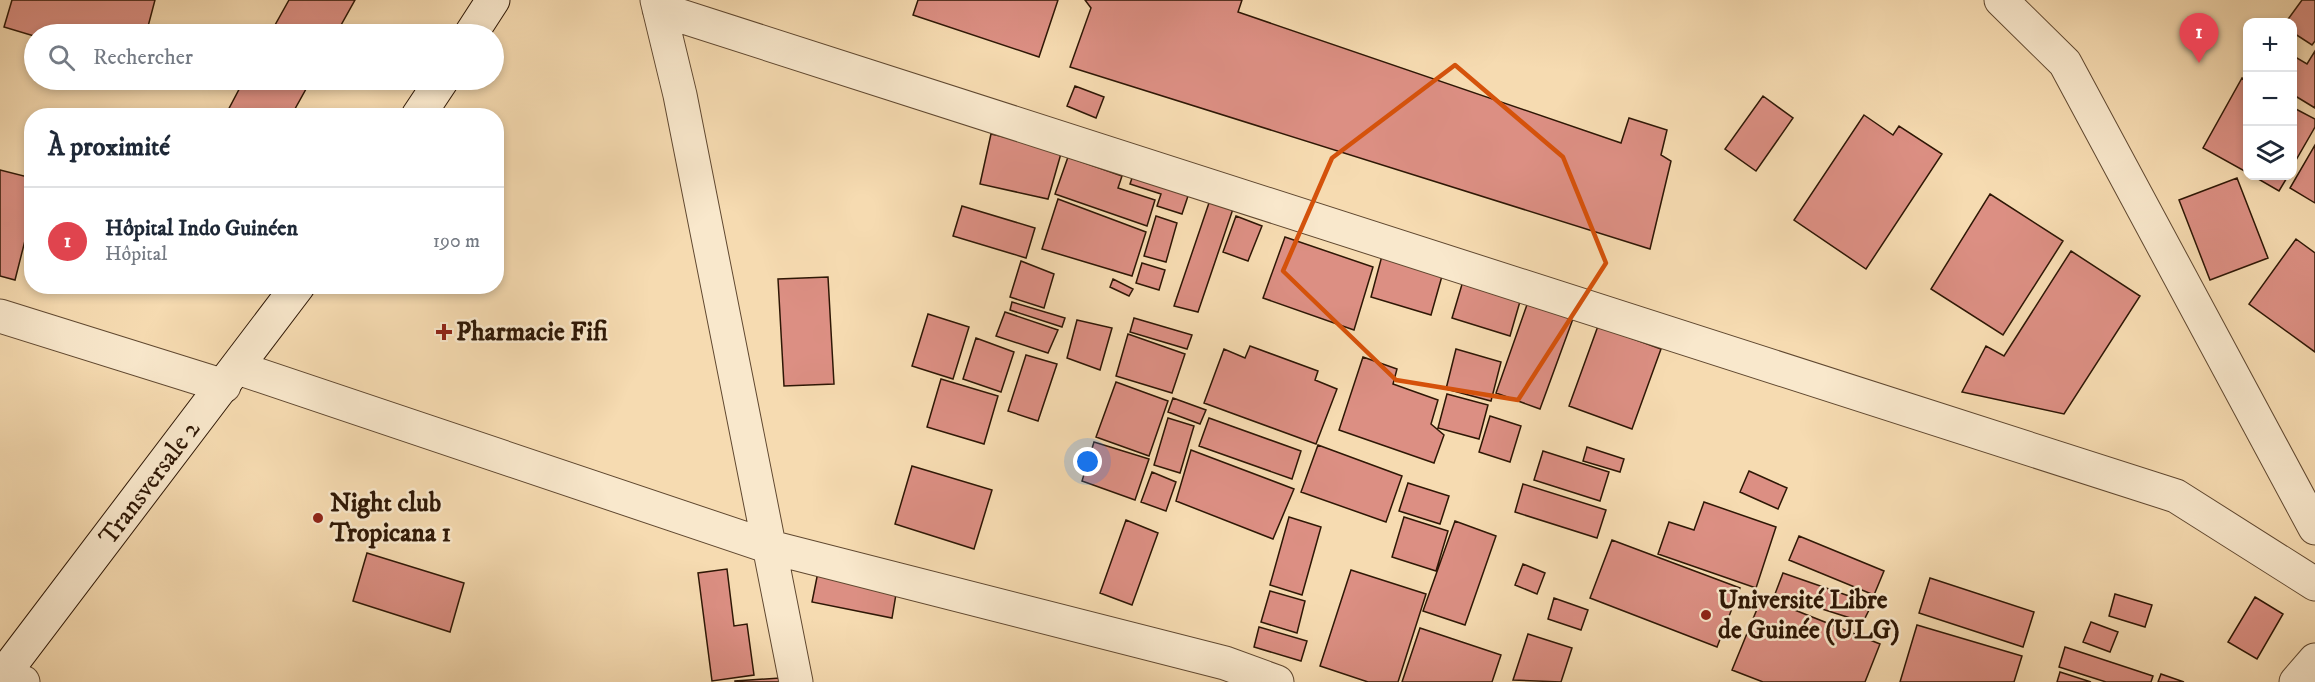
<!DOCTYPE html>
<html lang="fr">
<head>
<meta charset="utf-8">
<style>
  :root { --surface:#fff; --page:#f2f2f3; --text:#1f2937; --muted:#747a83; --line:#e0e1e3; --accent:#8f2418 }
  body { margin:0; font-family:"IM FELL DW Pica",serif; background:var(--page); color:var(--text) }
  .controls { position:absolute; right:18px; top:18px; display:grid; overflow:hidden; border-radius:12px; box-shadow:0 3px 9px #0003 }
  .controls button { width:54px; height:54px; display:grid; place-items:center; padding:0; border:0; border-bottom:2px solid var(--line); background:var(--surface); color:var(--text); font:30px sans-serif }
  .you { position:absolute; left:1088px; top:462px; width:21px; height:21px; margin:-15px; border:4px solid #fff; border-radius:50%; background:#1a73e8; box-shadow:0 0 0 9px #1a73e833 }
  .badge { display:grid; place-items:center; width:39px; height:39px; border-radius:50%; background:var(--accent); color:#fff; font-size:20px; font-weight:700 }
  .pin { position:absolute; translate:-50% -50px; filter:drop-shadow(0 2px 3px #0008) }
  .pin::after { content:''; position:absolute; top:32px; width:21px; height:18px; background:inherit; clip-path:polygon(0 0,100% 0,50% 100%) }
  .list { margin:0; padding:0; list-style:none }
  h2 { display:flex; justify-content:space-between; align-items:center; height:78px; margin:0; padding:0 24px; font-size:26px }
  h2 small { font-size:20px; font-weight:400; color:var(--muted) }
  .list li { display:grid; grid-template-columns:39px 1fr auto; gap:18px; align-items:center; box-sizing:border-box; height:108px; padding:0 24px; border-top:2px solid var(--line) }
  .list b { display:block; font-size:22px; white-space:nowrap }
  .list p { margin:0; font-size:20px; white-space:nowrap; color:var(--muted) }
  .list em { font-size:20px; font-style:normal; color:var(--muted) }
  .icon { flex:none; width:33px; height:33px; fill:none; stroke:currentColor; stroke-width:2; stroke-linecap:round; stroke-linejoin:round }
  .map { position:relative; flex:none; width:2315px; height:682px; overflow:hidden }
  .search { position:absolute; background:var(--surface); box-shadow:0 3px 9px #0003; left:24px; top:24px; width:480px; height:66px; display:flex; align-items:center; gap:15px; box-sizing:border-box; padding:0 21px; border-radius:33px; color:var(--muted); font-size:22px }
  .panel { position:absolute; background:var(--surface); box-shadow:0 3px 9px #0003; left:24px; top:108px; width:480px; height:186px; border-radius:24px }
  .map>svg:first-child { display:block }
  .building { fill:#dc8f83; stroke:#2e1705; stroke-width:1.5 }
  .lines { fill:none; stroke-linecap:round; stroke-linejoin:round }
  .minor-casing { stroke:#604830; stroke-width:35 }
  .secondary-casing { stroke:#2e1705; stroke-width:35 }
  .minor { stroke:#f9e8cc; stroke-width:33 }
  .secondary { stroke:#f9e8cc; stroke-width:33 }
  .marked { fill:none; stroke:#d5520b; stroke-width:4.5; stroke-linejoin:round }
  .poi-dot { fill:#8f2418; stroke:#f9e8cc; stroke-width:2 }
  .labels { text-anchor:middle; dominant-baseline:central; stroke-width:5; stroke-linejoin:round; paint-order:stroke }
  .poi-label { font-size:26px; font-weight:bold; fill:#2e1705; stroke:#f9e8cc; text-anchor:start }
  .street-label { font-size:26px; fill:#2e1705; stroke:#f9e8cc }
</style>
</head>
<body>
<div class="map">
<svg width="2315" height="682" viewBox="0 0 2315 682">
  <rect width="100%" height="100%" fill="#f6dbb1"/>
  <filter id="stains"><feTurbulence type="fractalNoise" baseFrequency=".00333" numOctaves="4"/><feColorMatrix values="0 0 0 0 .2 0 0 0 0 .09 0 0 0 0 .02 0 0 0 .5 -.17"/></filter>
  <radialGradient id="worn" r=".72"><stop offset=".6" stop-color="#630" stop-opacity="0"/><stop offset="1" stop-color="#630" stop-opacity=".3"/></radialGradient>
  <path class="building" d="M12 0H155L146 34 34 36 4 27Z
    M289 0H355L336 34H270Z
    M918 0H1058L1039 57 913 15Z
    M1085 0H1242L1238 12 1621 143 1629 118 1667 130 1661 155 1671 161 1650 249 1070 67 1091 8Z
    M2302 0H2315V41L2312 45 2292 32V22H2286Z
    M2315 51V108L2292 94V55L2307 64Z
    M2242 78 2248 81V173L2203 148Z
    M244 80H311L291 116H225Z
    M1075 86 1104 97 1096 118 1067 106Z
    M1763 96 1793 118 1756 171 1725 149Z
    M2292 107 2315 119V127L2292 167Z
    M1864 115 1893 135 1899 126 1942 154 1866 269 1794 220Z
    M991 134 1062 150 1048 199 980 184Z
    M2315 145V203L2290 188Z
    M1068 157 1122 176 1118 188 1155 200 1147 226 1055 194Z
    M0 170 32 178V213L15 280 0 276Z
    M1134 172 1190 190 1182 214 1157 206 1161 194 1130 184Z
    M2253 176H2288L2279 191Z
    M2237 178 2268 258 2210 280 2179 200Z
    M1990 194 2063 241 2003 335 1931 289Z
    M1211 197 1234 206 1198 312 1174 306Z
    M1058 199 1146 232 1132 276 1042 249Z
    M962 206 1035 228 1026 258 953 236Z
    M1156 216 1177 223 1166 262 1144 256Z
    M1236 216 1262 226 1248 261 1223 252Z
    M1285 237 1373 267 1354 330 1263 298Z
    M2296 239 2315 253V352L2249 304Z
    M2071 251 2140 296 2064 414 1962 392 1986 346 2004 356Z
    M1383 252 1444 269 1431 315 1371 297Z
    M1021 261 1054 274 1044 308 1010 297Z
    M1142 263 1165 270 1159 290 1136 283Z
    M828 277 834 384 784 386 778 279Z
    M1113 279 1133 289 1129 296 1110 287Z
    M1463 281 1521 298 1510 336 1452 318Z
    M1529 299 1574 316 1540 409 1496 393Z
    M1012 302 1065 318 1062 327 1010 310Z
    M1005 312 1058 330 1048 353 996 336Z
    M928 314 969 327 953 379 912 366Z
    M1134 318 1192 335 1187 349 1130 332Z
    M1077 320 1112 328 1100 370 1067 358Z
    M1598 326 1661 349 1632 429 1569 406Z
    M1128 334 1185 354 1172 393 1116 376Z
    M976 338 1014 352 1001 392 963 379Z
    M1250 346 1318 371 1315 380 1337 389 1316 444 1204 403 1224 349 1245 358Z
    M1456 349 1501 362 1491 401 1446 389Z
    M1026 355 1057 364 1038 421 1008 411Z
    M1363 357 1397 369 1393 384 1438 400 1431 424 1444 435 1434 463 1339 430Z
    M941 379 998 396 984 444 927 427Z
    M1116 382 1168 401 1149 456 1096 437Z
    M1447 394 1488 405 1479 439 1438 428Z
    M1173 398 1206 410 1200 424 1168 412Z
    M1490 416 1521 426 1510 462 1479 452Z
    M1168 418 1194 426 1180 473 1154 465Z
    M1209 418 1301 451 1292 479 1199 446Z
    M1094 442 1149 459 1135 500 1082 481Z
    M1318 445 1402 476 1386 522 1301 492Z
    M1587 447 1624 459 1620 472 1583 461Z
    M1191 450 1294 489 1273 539 1176 501Z
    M1543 451 1609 472 1600 501 1534 480Z
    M912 466 992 490 974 549 895 524Z
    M1749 471 1787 488 1778 509 1740 492Z
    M1152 472 1176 482 1166 511 1141 502Z
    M1408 483 1449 496 1440 524 1399 511Z
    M1523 484 1606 510 1597 538 1515 512Z
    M1704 502 1776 527 1756 588 1658 554 1669 522 1694 530Z
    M1289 517 1321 527 1302 595 1270 585Z
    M1404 517 1448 531 1436 571 1392 557Z
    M1126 520 1158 533 1132 605 1100 593Z
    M1455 521 1496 536 1465 625 1423 611Z
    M1799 536 1884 571 1874 595 1789 560Z
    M1612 540 1740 588 1717 647 1590 598Z
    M367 553 464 583 450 632 353 601Z
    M1523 564 1545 573 1537 594 1515 585Z
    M727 569 734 626 747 624 754 675 712 681 698 573Z
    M1351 570 1426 594 1398 682H1368L1320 666Z
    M818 572 897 588 892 618 812 602Z
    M1783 573 1872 604 1863 622 1775 594Z
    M1930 578 2034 612 2023 647 1919 613Z
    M1270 591 1305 601 1297 633 1261 622Z
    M2115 594 2152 605 2145 627 2109 616Z
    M1762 597 1880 644 1865 682H1763L1732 670Z
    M2255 597 2283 614 2257 659 2228 642Z
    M1554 598 1588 610 1581 630 1548 619Z
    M2091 622 2118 632 2110 652 2083 642Z
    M1917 625 2022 656 2014 682H1900Z
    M1259 627 1307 641 1301 661 1254 647Z
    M1420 628 1501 655 1492 682H1402Z
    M1528 634 1572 648 1561 682 1513 680Z
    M2065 647 2153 676 2151 682H2106L2059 667Z
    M2060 672 2091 682H2057Z
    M2161 674 2184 682H2158Z
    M780 678 781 682H735V681Z"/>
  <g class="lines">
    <defs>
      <path id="minor" d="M657 0 680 95 796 682
        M2001 0 2065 63 2315 528
        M659 9 2176 496 2315 584
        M0 316 224 386
        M238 368 770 547 1225 663 1277 682
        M2 676 23 682
        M2296 682 2315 660"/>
      <path id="secondary" d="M471 34 493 0
        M418 116 442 80
        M0 679 298 286"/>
    </defs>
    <use href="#minor" class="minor-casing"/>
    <use href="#secondary" class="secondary-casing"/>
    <use href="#minor" class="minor"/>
    <use href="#secondary" class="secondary"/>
  </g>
  <path class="marked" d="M1455 65 1563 157 1606 263 1518 400 1396 380 1283 271 1332 158Z"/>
  <g class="poi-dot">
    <path d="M441 323h6v6h6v6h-6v6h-6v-6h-6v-6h6z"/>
    <circle cx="318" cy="518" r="6"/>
    <circle cx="1706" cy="615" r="6"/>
  </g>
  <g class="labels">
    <g class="poi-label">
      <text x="456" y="332">Pharmacie Fifi</text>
      <text x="330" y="503">Night club<tspan x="330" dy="30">Tropicana 1</tspan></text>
      <text x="1718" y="600">Université Libre<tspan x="1718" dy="30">de Guinée (ULG)</tspan></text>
    </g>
    <g class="street-label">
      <text transform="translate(150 483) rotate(-53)">Transversale 2</text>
    </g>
  </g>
  <rect width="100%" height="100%" filter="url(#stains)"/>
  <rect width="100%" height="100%" fill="url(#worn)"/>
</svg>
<div class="controls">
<button>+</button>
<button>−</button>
<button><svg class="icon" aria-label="layers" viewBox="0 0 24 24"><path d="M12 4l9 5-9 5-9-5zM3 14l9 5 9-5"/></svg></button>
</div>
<div class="you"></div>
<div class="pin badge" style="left:2199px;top:63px;background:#e0444e">1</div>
<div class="search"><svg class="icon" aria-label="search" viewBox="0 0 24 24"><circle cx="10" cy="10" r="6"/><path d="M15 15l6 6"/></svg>Rechercher</div>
<section class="panel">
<h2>À proximité<small></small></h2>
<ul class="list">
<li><span class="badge" style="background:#e0444e">1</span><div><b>Hôpital Indo Guinéen</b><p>Hôpital</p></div><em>190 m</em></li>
</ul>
</section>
</div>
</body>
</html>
